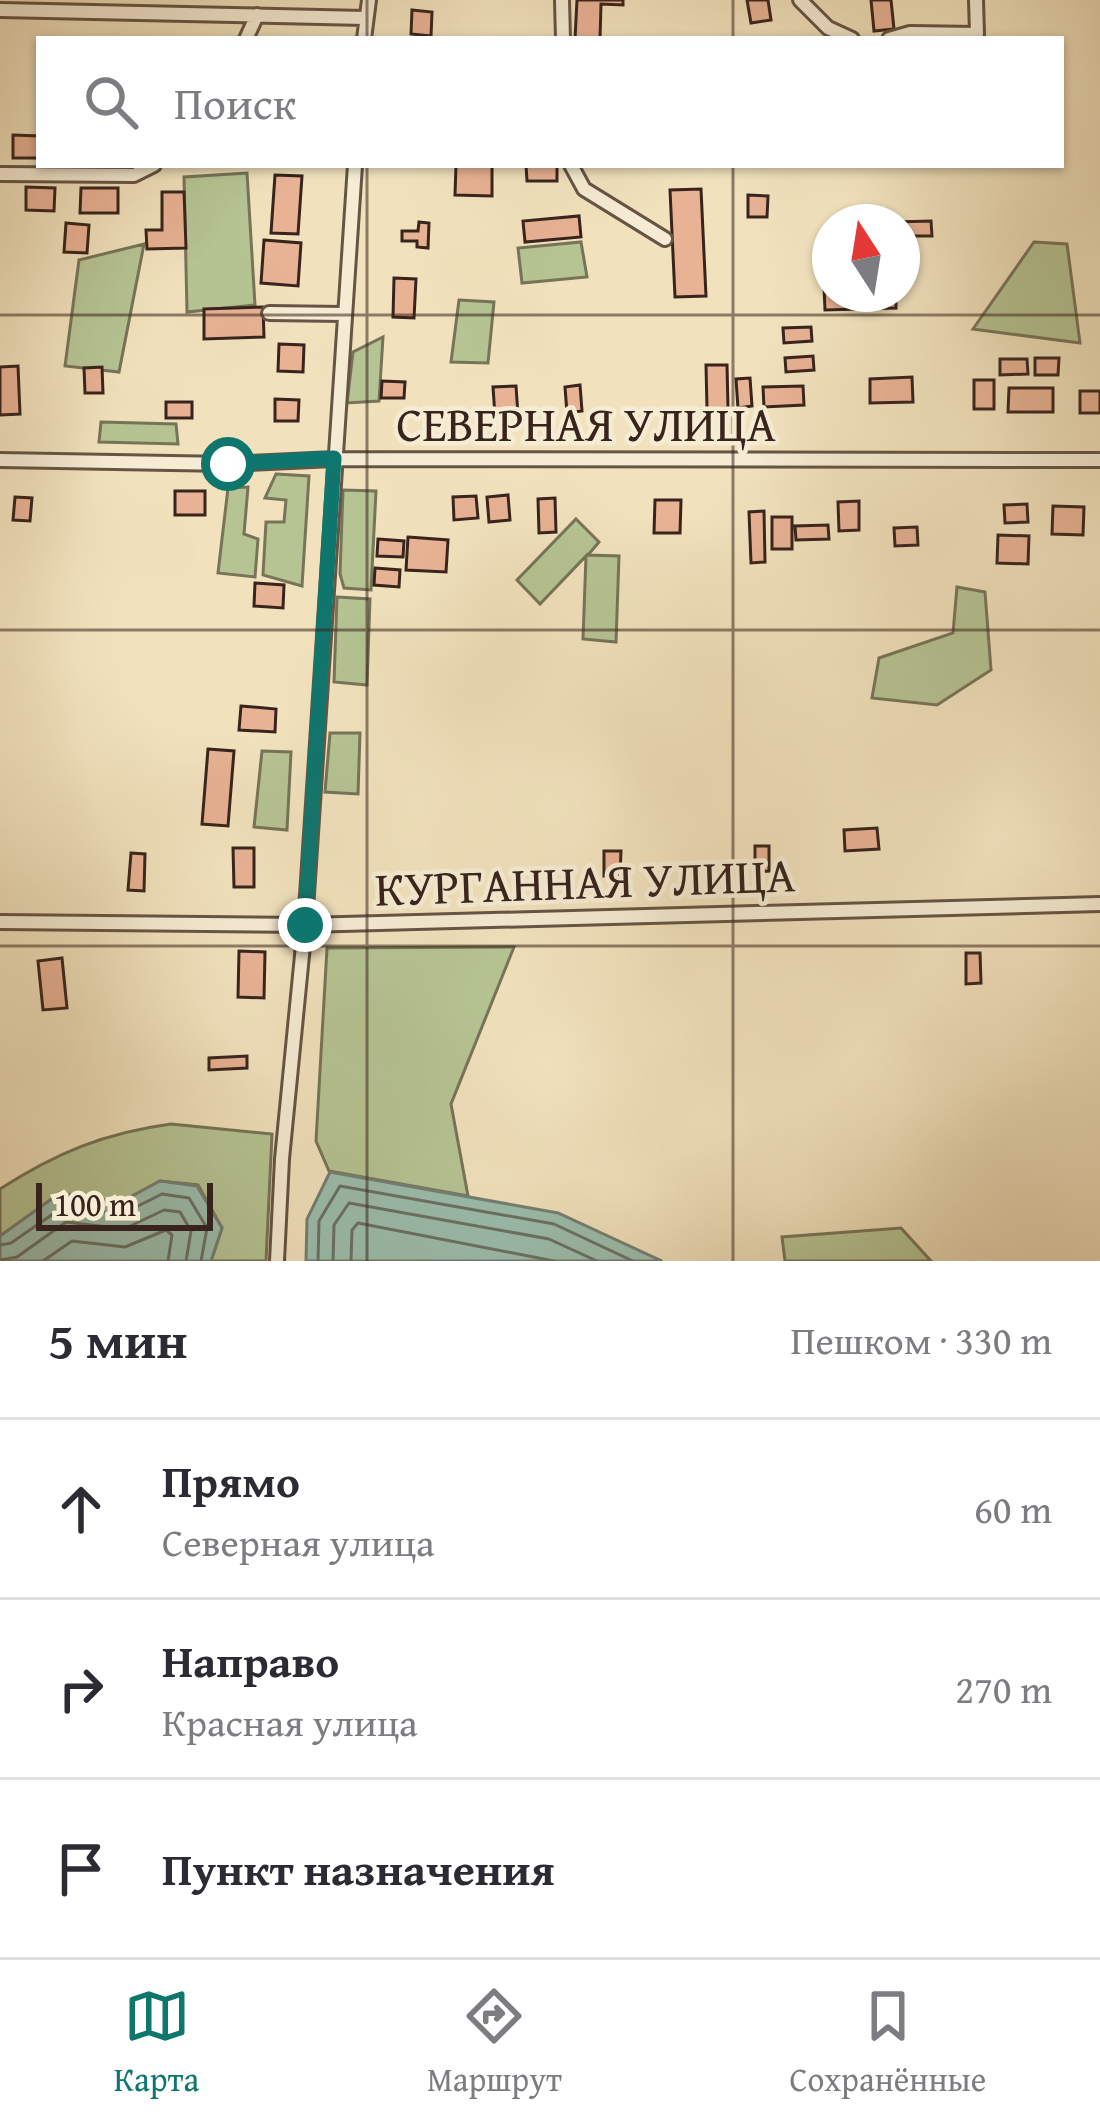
<!DOCTYPE html>
<html lang="ru">
<head>
<meta charset="utf-8">
<style>
  :root { --surface:#fff; --page:#f2f2f3; --text:#2b2b33; --muted:#7c7c81; --line:#e1e1e2; --accent:#0f766e }
  body { margin:0; font-family:"Gentium Book Plus",serif; background:var(--page); color:var(--text) }
  .compass { position:absolute; left:812px; top:204px; width:108px; height:108px; border-radius:50%; background:var(--surface); box-shadow:0 3px 9px #0004; rotate:348deg }
  .scale { position:absolute; left:36px; bottom:30px; width:177px; box-sizing:border-box; padding-left:12px; border:6px solid #38241c; border-top:0; font-size:33px; line-height:42px; white-space:nowrap; color:#38241c; -webkit-text-stroke:9px #f6ecd4; paint-order:stroke }
  .stop { position:absolute; width:36px; height:36px; margin:-27px; border:9px solid #0f766e; border-radius:50%; background:#fff }
  .stop.end { background:#0f766e; border-color:#fff; box-shadow:0 3px 12px #0008 }
  .list { margin:0; padding:0; list-style:none }
  h2 { display:flex; justify-content:space-between; align-items:center; height:156px; margin:0; padding:0 48px; font-size:51px }
  h2 small { font-size:39px; font-weight:400; color:var(--muted) }
  .list li { display:grid; grid-template-columns:78px 1fr auto; gap:36px; align-items:center; box-sizing:border-box; height:180px; padding:0 48px; border-top:3px solid var(--line) }
  .list b { display:block; font-size:45px; white-space:nowrap }
  .list p { margin:0; font-size:39px; white-space:nowrap; color:var(--muted) }
  .list em { font-size:39px; font-style:normal; color:var(--muted) }
  .icon { flex:none; width:66px; height:66px; fill:none; stroke:currentColor; stroke-width:2; stroke-linecap:round; stroke-linejoin:round }
  .map { position:relative; flex:none; width:1100px; height:1261px; overflow:hidden }
  .search { position:absolute; background:var(--surface); box-shadow:0 3px 9px #0004; left:36px; right:36px; top:36px; height:132px; display:flex; align-items:center; gap:30px; box-sizing:border-box; padding:0 42px; border-radius:0px; color:var(--muted); font-size:45px }
  .sheet { height:696px; background:var(--surface) }
  nav { display:flex; justify-content:space-around; align-items:center; box-sizing:border-box; height:168px; border-top:3px solid var(--line); background:var(--surface); font-size:33px; color:var(--muted) }
  nav a { display:grid; justify-items:center; gap:6px }
  nav .on { color:var(--accent) }
  .map>svg:first-child { display:block }
  .green { fill:#b6c494; stroke:#777458; stroke-width:3 }
  .water { fill:#9bbeae; stroke:#738074; stroke-width:3 }
  .lines { fill:none; stroke-linecap:round; stroke-linejoin:round }
  .shore { stroke:#6a7165; stroke-width:3 }
  .building { fill:#e8b294; stroke:#38241c; stroke-width:3 }
  .minor-casing { stroke:#665444; stroke-width:18 }
  .minor { stroke:#f6ecd4; stroke-width:12 }
  .route { stroke:#0f766e; stroke-width:15 }
  .grid { fill:none; stroke:#38241c; stroke-width:3; stroke-opacity:0.55 }
  .labels { text-anchor:middle; dominant-baseline:central; stroke-width:9; stroke-linejoin:round; paint-order:stroke }
  .street-label { font-size:48px; fill:#38241c; stroke:#f6ecd4 }
</style>
</head>
<body>
<div class="map">
<svg width="1100" height="1261" viewBox="0 0 1100 1261">
  <rect width="100%" height="100%" fill="#f1e2bd"/>
  <filter id="stains"><feTurbulence type="fractalNoise" baseFrequency=".00167" numOctaves="4"/><feColorMatrix values="0 0 0 0 .2 0 0 0 0 .09 0 0 0 0 .02 0 0 0 .5 -.17"/></filter>
  <radialGradient id="worn" r=".72"><stop offset=".6" stop-color="#630" stop-opacity="0"/><stop offset="1" stop-color="#630" stop-opacity=".3"/></radialGradient>
  <path class="green" d="M247 173 255 305 187 312 184 177Z
    M581 242 587 277 522 283 518 248Z
    M1034 242 1067 244 1080 343 973 329Z
    M144 244 119 372 65 366 79 260Z
    M459 300 494 302 488 363 451 362Z
    M383 337 379 401 347 403 353 352Z
    M101 422 176 424 178 444 99 442Z
    M276 474 309 476 302 586 263 575 266 522H284L286 500 265 498Z
    M248 487 244 534 258 539 255 577 218 573 228 488Z
    M343 490 376 491 371 590 344 588 340 574Z
    M576 519 599 542 588 555 619 556 616 642 583 639 586 556 540 604 517 580Z
    M957 587 985 592 991 670 937 705 872 698 879 658 953 633Z
    M337 597 370 599 367 685 334 682Z
    M330 733H360L358 794 325 792Z
    M262 751 291 752 287 830 254 827Z
    M514 947 451 1104 468 1196 329 1171 316 1141 327 948Z
    M171 1124 272 1134 266 1261H211L222 1228 198 1185 160 1181 121 1202 60 1193 0 1236V1189C56 1153 104 1133 171 1124Z
    M901 1228 931 1261H785L782 1237Z"/>
  <path class="water" d="M330 1172 558 1213 662 1261H306L307 1219Z
    M160 1181 197 1186 222 1228 211 1261H0V1236L60 1193 121 1202Z"/>
  <g class="lines">
    <path class="shore" d="M0 1245 11 1243 63 1207 122 1214 162 1194 189 1198 207 1228 201 1261
      M0 1260 17 1257 66 1222 124 1229 164 1210 180 1212 191 1231 186 1261
      M43 1261 72 1241 125 1247 166 1230 172 1235 168 1261
      M318 1261 319 1221 340 1186 554 1224 633 1261
      M333 1261 334 1225 349 1203 549 1239 597 1261
      M351 1261 352 1230 358 1223 554 1261"/>
  </g>
  <path class="building" d="M577 0H623V5L601 4 600 39H575Z
    M747 0H768L771 20 751 23Z
    M871 0H891L894 29 874 31Z
    M412 10 432 12 431 36 411 34Z
    M13 135 39 136V158H13Z
    M456 165H492V196L455 195Z
    M526 165H557V181H527Z
    M275 175 302 176 298 234 271 233Z
    M26 187 55 188 54 211 26 210Z
    M81 188H118V213H80Z
    M701 189 706 296 675 297 670 190Z
    M162 192H184L186 248 147 249 146 230H162Z
    M748 195 768 196 767 217H748Z
    M579 216 581 237 525 242 523 221Z
    M931 221 932 236H902V222H893Z
    M419 222 429 223 428 248 417 247V241H402V231H418Z
    M66 223 89 225 87 253 64 252Z
    M264 240 301 243 298 286 261 283Z
    M394 278 416 279 414 318 393 317Z
    M824 286H830V294H896V308L825 310Z
    M263 307 264 337 204 339V309Z
    M811 327 812 341 784 343 783 328Z
    M279 344 304 345 303 372 278 371Z
    M813 356 814 370 786 372 785 358Z
    M1035 358H1059L1058 375H1035Z
    M1000 359H1027L1028 374 1000 375Z
    M706 365H727L728 408 707 409Z
    M18 366 20 414 0 415V367Z
    M102 367 103 393H85L84 368Z
    M912 377 913 402 870 403V379Z
    M750 378 752 406 738 408 736 379Z
    M974 380H994V409H974Z
    M382 381 405 382 404 398H381Z
    M580 385 582 411 567 413 565 387Z
    M516 386 518 415 495 416 493 387Z
    M803 386 804 405 764 407 763 387Z
    M1009 388H1053V412H1008Z
    M1080 391H1100V413H1080Z
    M275 399 299 400 298 421H275Z
    M166 402H192V418H166Z
    M175 491H205V515H175Z
    M508 495 510 520 489 522 487 497Z
    M476 496 478 518 454 520 453 497Z
    M15 497 32 498 30 521 13 520Z
    M555 498 556 532 539 533 538 499Z
    M655 500H681L680 533H654Z
    M859 501V530L839 531 838 502Z
    M1027 504 1028 522 1005 523 1004 505Z
    M1053 506 1084 507 1083 535 1052 534Z
    M764 511 765 562 751 563 749 512Z
    M772 517H792V549H772Z
    M828 525 829 539 796 540 795 526Z
    M917 527 918 545 895 546 894 528Z
    M998 535 1029 536 1028 564 997 563Z
    M408 537 448 540 446 572 406 570Z
    M378 539 404 541 403 557 377 556Z
    M375 568 400 570 399 587 374 585Z
    M255 583 284 585 283 608 254 606Z
    M241 706 276 709 275 732 239 730Z
    M208 749 234 751 228 826 202 824Z
    M877 828 879 849 845 851 844 830Z
    M755 846H769V871L755 872Z
    M233 848H254V887H234Z
    M604 851H621L620 875 604 876Z
    M131 853 145 854 144 891 128 890Z
    M239 951 265 952 264 998 238 997Z
    M966 953H980L981 983 966 984Z
    M62 958 67 1008 43 1010 38 961Z
    M247 1056V1068L209 1070V1058Z"/>
  <g class="lines">
    <defs>
      <path id="minor" d="M562 0 563 39
        M800 0 828 28 852 39
        M0 10 365 18
        M246 39 257 15
        M364 39 369 0
        M889 39 910 33 977 34 976 0
        M571 165 584 189 665 239
        M0 174 134 175 154 165
        M269 313 344 314
        M0 460 228 464 334 459 1100 460
        M0 922 305 925 1100 904
        M277 1261 282 1159 305 925 355 165"/>
    </defs>
    <use href="#minor" class="minor-casing"/>
    <use href="#minor" class="minor"/>
  </g>
  <g class="lines">
    <path class="route" d="M228 464 334 458 305 925"/>
  </g>
  <path class="grid" d="M367 0V39M733 0V39M367 165V1261M733 165V1261M0 315H1100M0 630H1100M0 946H1100"/>
  <g class="labels">
    <g class="street-label">
      <text x="586" y="423">СЕВЕРНАЯ УЛИЦА</text>
      <text transform="translate(585 881) rotate(-2)">КУРГАННАЯ УЛИЦА</text>
    </g>
  </g>
  <rect width="100%" height="100%" filter="url(#stains)"/>
  <rect width="100%" height="100%" fill="url(#worn)"/>
</svg>
<svg class="compass" viewBox="-18 -18 36 36"><path d="M0-13l5 13h-10z" fill="#e53935"/><path d="M0 13l5-13h-10z" fill="#7c7c81"/></svg>
<div class="scale">100 m</div>
<div class="stop" style="left:228px;top:464px"></div>
<div class="stop end" style="left:305px;top:925px"></div>
<div class="search"><svg class="icon" aria-label="search" viewBox="0 0 24 24"><circle cx="10" cy="10" r="6"/><path d="M15 15l6 6"/></svg>Поиск</div>
</div>
<section class="sheet">
<h2>5 мин<small>Пешком · 330 m</small></h2>
<ul class="list">
<li><svg class="icon" aria-label="ahead" viewBox="0 0 24 24"><path d="M12 20V5M6 11l6-6 6 6"/></svg><div><b>Прямо</b><p>Северная улица</p></div><em>60 m</em></li>
<li><svg class="icon" aria-label="right" viewBox="0 0 24 24"><path d="M7 20v-9h11M14 6l5 5-5 5"/></svg><div><b>Направо</b><p>Красная улица</p></div><em>270 m</em></li>
<li><svg class="icon" aria-label="arrive" viewBox="0 0 24 24"><path d="M6 21V4h12l-3 4 3 4H6"/></svg><div><b>Пункт назначения</b></div></li>
</ul>
</section>
<nav>
<a class="on"><svg class="icon" aria-label="map" viewBox="0 0 24 24"><path d="M3 6l6-2 6 2 6-2v14l-6 2-6-2-6 2zM9 4v14M15 6v14"/></svg>Карта</a>
<a><svg class="icon" aria-label="directions" viewBox="0 0 24 24"><path d="M12 3l9 9-9 9-9-9zM9 14v-3h6M13 9l2 2-2 2"/></svg>Маршрут</a>
<a><svg class="icon" aria-label="saved" viewBox="0 0 24 24"><path d="M7 4h10v16l-5-4-5 4z"/></svg>Сохранённые</a>
</nav>
</body>
</html>
